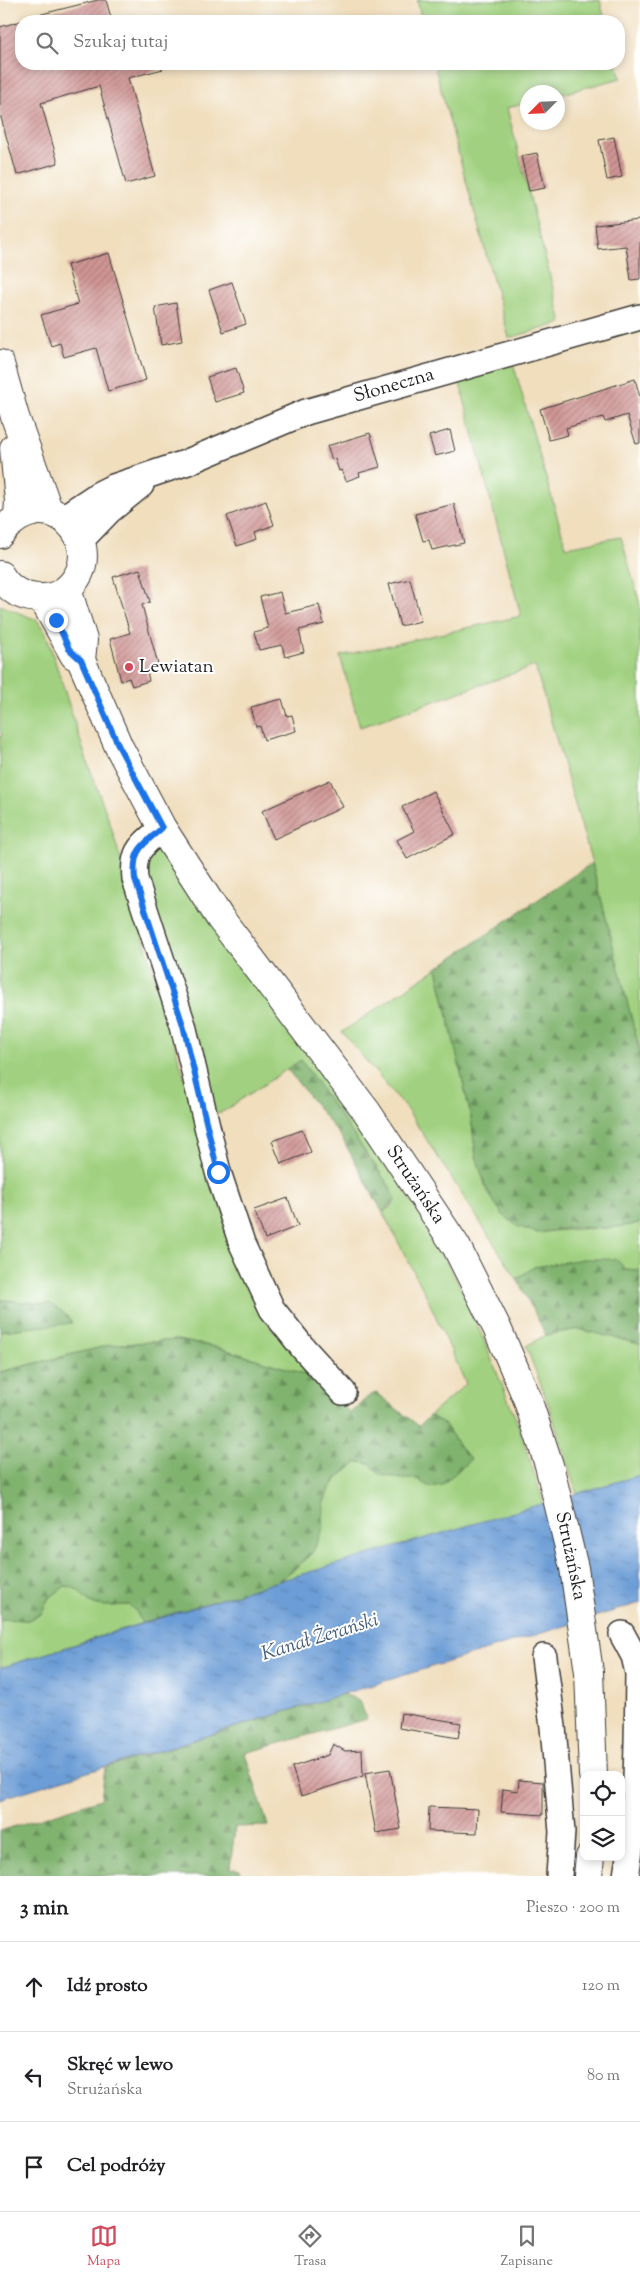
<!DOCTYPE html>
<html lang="pl">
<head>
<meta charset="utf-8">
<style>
  :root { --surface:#fff; --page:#f2f2f2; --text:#202124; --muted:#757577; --line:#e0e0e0; --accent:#d1495b }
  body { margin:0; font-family:"Sorts Mill Goudy",serif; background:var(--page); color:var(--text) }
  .controls { position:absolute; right:15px; bottom:15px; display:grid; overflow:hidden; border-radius:10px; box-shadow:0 2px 8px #0003 }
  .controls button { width:45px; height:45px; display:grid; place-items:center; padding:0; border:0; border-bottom:1px solid var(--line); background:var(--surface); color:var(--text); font:25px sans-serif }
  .compass { position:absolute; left:520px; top:85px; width:45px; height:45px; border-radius:50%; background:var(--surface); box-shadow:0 2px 8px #0003; rotate:246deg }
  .stop { position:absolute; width:15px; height:15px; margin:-11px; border:4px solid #1a73e8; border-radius:50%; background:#fff }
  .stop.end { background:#1a73e8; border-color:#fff; box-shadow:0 1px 5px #0008 }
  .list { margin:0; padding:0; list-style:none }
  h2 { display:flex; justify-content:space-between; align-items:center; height:65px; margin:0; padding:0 20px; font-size:21px }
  h2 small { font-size:16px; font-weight:400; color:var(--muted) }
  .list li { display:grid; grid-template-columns:32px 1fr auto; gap:15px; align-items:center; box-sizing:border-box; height:90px; padding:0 20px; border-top:1px solid var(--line) }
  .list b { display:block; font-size:19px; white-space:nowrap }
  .list p { margin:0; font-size:16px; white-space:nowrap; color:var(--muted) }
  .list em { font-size:16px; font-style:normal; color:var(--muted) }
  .icon { flex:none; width:28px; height:28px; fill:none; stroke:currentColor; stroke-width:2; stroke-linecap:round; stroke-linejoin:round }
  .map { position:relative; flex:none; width:640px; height:1876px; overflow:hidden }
  .search { position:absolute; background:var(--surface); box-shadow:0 2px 8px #0003; left:15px; right:15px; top:15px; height:55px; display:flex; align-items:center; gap:12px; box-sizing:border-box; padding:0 18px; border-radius:20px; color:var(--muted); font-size:19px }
  .sheet { height:335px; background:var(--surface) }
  nav { display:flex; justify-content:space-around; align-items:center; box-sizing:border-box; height:70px; border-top:1px solid var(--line); background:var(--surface); font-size:14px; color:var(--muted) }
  nav a { display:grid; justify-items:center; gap:2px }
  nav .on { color:var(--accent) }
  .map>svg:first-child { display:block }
  .grass { fill:#a1d180; stroke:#5e764e }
  .forest { fill:url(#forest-firs); stroke:#4e6845 }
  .water { fill:url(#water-ripples); stroke:#445c79 }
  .building { fill:url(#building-hatch) }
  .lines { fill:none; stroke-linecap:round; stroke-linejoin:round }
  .minor-casing { stroke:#3c3934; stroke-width:28 }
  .major-casing { stroke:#3c3934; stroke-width:30 }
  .minor { stroke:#fff; stroke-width:25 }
  .major { stroke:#fff; stroke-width:28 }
  .route { stroke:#1a73e8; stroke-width:6 }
  .poi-dot { fill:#d1495b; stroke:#fff; stroke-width:2 }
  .labels { text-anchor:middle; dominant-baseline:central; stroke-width:4; stroke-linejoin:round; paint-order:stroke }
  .street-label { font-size:19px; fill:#1c1c1c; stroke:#fff }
  .poi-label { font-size:19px; fill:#1c1c1c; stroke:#fff; text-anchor:start }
  .water-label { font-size:20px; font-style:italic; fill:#445c79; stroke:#fff }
</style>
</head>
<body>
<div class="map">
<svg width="640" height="1876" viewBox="0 0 640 1876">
  <defs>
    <pattern id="forest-firs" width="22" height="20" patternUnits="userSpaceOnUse" patternTransform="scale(1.25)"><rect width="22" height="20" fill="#80b36e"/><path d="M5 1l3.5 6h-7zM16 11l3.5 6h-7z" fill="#68915a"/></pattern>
    <pattern id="water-ripples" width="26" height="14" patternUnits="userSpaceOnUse" patternTransform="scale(1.25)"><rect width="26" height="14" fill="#6c9dd6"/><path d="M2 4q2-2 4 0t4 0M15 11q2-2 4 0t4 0" fill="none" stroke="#587fad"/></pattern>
    <pattern id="building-hatch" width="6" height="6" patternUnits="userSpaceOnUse" patternTransform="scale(1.25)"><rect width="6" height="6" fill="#d09695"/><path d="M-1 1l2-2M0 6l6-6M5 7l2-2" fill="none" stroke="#a87a79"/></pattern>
  </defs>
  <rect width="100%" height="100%" fill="#fff"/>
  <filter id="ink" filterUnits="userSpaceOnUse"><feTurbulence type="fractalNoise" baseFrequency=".02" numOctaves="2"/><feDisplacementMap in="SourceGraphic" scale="10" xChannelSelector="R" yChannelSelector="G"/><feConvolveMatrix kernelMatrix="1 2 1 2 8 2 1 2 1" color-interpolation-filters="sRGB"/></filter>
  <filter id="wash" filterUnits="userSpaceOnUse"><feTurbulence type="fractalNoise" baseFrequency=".0096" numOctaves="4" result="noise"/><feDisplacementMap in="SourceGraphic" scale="20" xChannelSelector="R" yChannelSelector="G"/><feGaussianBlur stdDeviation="1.12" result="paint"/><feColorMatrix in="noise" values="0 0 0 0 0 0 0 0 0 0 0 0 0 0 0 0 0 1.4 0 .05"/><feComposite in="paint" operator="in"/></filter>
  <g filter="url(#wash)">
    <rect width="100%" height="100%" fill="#f0debd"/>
    <path class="grass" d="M417 0H600L605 21H422Z
      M434 64H617L621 78 558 95V92H528L527 103 507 108 562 323 509 338Z
      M513 363 566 547 621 537 640 604V1052L592 863 535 666 360 727 340 656 521 616 459 380Z
      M0 605 37 620 46 633 88 764 110 823 242 1275 269 1325 318 1378 216 1347 177 1340 110 1345 0 1372V1331L72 1322 11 1300H0V737L2 736 0 730Z
      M156 851 163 854 404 1189 458 1282 479 1329 518 1424 544 1504 279 1581C289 1572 303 1564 311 1553 324 1538 320 1520 324 1502 328 1484 344 1472 358 1462L370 1463C398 1494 439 1471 471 1459L464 1453 445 1425 430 1415 466 1384 427 1297 383 1213 392 1206 396 1199 390 1187 301 1060 222 1112 212 1114 143 876 149 853Z
      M437 968 471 1117 476 1156 537 1233C571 1228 606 1229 640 1223V1270L556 1265 534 1267 517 1279 408 1111 342 1032Z
      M579 1329 640 1344V1475L577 1494 550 1409 526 1346 546 1335Z
      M65 1586C82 1588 80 1596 92 1603 102 1608 118 1605 129 1605L136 1611 142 1623 0 1668V1619L28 1620 41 1614 48 1599Z"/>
    <path class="forest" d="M592 863 640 1052V1223L612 1228H571L537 1233 517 1226 502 1214 487 1191 476 1156 471 1117 437 968Z
      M301 1060 390 1187 396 1199 383 1213 342 1138 287 1069Z
      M583 1259H616L626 1269 640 1270V1344L579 1329 546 1335 517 1279 534 1267Z
      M0 1300 51 1304 64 1313 72 1323 0 1331Z
      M177 1340 216 1347 318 1378 350 1413 369 1396 376 1393 419 1426 430 1415 445 1425 464 1453 471 1459 442 1485 429 1487 417 1479H401L379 1474 370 1463 358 1462 343 1473 329 1489 324 1502 323 1529 312 1553 279 1581 142 1623 136 1611 129 1605C118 1605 102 1608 92 1603 80 1596 82 1588 65 1586L48 1599 41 1614 28 1620 0 1619V1372L110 1345Z
      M343 1694 359 1700 367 1719 245 1753 268 1826 235 1827 230 1868 240 1870 241 1876H0V1831L101 1799 105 1768Z"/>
    <path class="water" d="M640 1475V1603L0 1799V1668L279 1581Z"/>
    <g id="blocks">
      <path class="building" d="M98 0H106L112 21H35L34 16Z
        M21 21V64H162L163 69 128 78 155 176 126 184 99 86 41 103 58 163 17 175 0 114V27Z
        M614 137 622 177 607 180 599 140Z
        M537 153 545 188 529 191 521 156Z
        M640 220V279L631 280 626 246 598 249 595 225Z
        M109 253 146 380 108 391 96 348 64 357 60 343 51 346 41 315 78 304 67 265Z
        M232 282 246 324 223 332 209 290Z
        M176 303 182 341 161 345 155 307Z
        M236 368 244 393 215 402 207 377Z
        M635 379 640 397V443L636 444 627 415 605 422 603 417 566 428 568 435 549 440 540 409Z
        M450 430 455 451 435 456 429 436Z
        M370 433 380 467 359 473 360 476 346 481 342 470 339 471 335 459 332 460 327 446Z
        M266 501 274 525 255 532 257 539 237 546 227 516Z
        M454 504 464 543 432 550 429 540 423 541 415 514Z
        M140 569 150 602 142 605 159 668 147 671 149 681 132 686 129 678 121 681 110 639 130 633 113 577Z
        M410 579 421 621 400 626 389 584Z
        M280 592 285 613 319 605 324 624 299 630 304 652 285 657 282 645 259 650 254 632 268 628 260 597Z
        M282 699 287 716 292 715 296 731 264 740 260 726 256 727 251 707Z
        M330 780 343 807 274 839 262 811Z
        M433 791 455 834 407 859 397 840 414 831 402 807Z
        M302 1130 311 1152 281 1164 272 1141Z
        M288 1198 298 1226 265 1239 254 1210Z
        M401 1713 461 1723 458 1738 399 1728Z
        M333 1744 345 1751 362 1750 363 1776 301 1796 292 1767 328 1755Z
        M390 1769 401 1829 376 1833 365 1773Z
        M519 1780 543 1782V1815L501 1812 503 1789 518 1791Z
        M429 1807 478 1809 477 1833 428 1831Z"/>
    </g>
  </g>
  <g filter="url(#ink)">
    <use href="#blocks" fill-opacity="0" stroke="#3c3934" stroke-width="1"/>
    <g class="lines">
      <defs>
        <path id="minor" d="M63 518 99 494 113 487 185 463 306 412 640 317
          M80 541 109 511 141 485
          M162 828C142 846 132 849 135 879L183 1025 218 1172 242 1244 272 1309 303 1348 343 1392
          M622 1634 634 1656 638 1673C637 1741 638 1808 626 1876
          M544 1657 553 1727 562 1832 559 1876"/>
        <path id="major" d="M0 364 15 417 49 512
          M14 448 19 501 18 516
          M0 534C48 475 109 544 71 585 64 593 52 599 41 598 23 598 9 590 0 575
          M67 589 83 640 81 660 119 747 162 828 220 918 367 1112 456 1246 497 1328 527 1398 549 1465 574 1568 589 1672 593 1775
          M43 599 74 655
          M588 1876 590 1857"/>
      </defs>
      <use href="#minor" class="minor-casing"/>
      <use href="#major" class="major-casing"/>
      <use href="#minor" class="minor"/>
      <use href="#major" class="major"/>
    </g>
  </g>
  <g class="lines" filter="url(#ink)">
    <path class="route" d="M56 620 69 649 81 660 119 747 162 828C142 846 132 849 135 879L183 1025 218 1172"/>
  </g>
  <circle class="poi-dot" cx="129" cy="667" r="5"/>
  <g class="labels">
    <g class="street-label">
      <text transform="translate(394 386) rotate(-16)">Słoneczna</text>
      <text transform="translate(415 1185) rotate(56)">Strużańska</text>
      <text transform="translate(570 1556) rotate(78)">Strużańska</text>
    </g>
    <g class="poi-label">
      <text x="139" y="667">Lewiatan</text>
    </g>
    <g class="water-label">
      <text transform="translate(320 1638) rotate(-17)">Kanał Żerański</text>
    </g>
  </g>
</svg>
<div class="controls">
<button><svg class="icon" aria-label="locate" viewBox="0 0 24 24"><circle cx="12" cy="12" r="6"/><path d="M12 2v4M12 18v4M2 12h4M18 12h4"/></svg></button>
<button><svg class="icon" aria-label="layers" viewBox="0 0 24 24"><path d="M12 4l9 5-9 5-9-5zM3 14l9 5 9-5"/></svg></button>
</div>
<svg class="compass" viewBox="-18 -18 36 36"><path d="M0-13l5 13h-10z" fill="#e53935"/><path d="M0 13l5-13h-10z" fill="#757577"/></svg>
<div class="stop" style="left:218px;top:1172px"></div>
<div class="stop end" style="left:56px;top:620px"></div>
<div class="search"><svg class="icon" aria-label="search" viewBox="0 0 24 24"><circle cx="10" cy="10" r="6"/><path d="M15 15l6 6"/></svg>Szukaj tutaj</div>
</div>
<section class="sheet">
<h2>3 min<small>Pieszo · 200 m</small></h2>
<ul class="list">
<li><svg class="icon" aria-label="ahead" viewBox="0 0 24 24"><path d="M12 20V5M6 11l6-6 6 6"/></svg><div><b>Idź prosto</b></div><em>120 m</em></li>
<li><svg class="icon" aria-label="left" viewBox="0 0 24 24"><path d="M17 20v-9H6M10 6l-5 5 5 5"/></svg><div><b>Skręć w lewo</b><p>Strużańska</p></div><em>80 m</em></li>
<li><svg class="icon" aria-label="arrive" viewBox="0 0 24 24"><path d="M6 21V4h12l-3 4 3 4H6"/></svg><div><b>Cel podróży</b></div></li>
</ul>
</section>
<nav>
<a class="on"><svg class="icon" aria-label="map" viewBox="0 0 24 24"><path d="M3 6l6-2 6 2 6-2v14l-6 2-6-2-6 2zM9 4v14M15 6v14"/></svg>Mapa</a>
<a><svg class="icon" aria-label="directions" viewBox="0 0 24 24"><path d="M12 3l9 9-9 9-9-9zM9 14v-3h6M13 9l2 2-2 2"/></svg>Trasa</a>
<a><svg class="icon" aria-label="saved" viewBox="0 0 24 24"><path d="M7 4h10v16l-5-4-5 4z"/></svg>Zapisane</a>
</nav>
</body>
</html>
